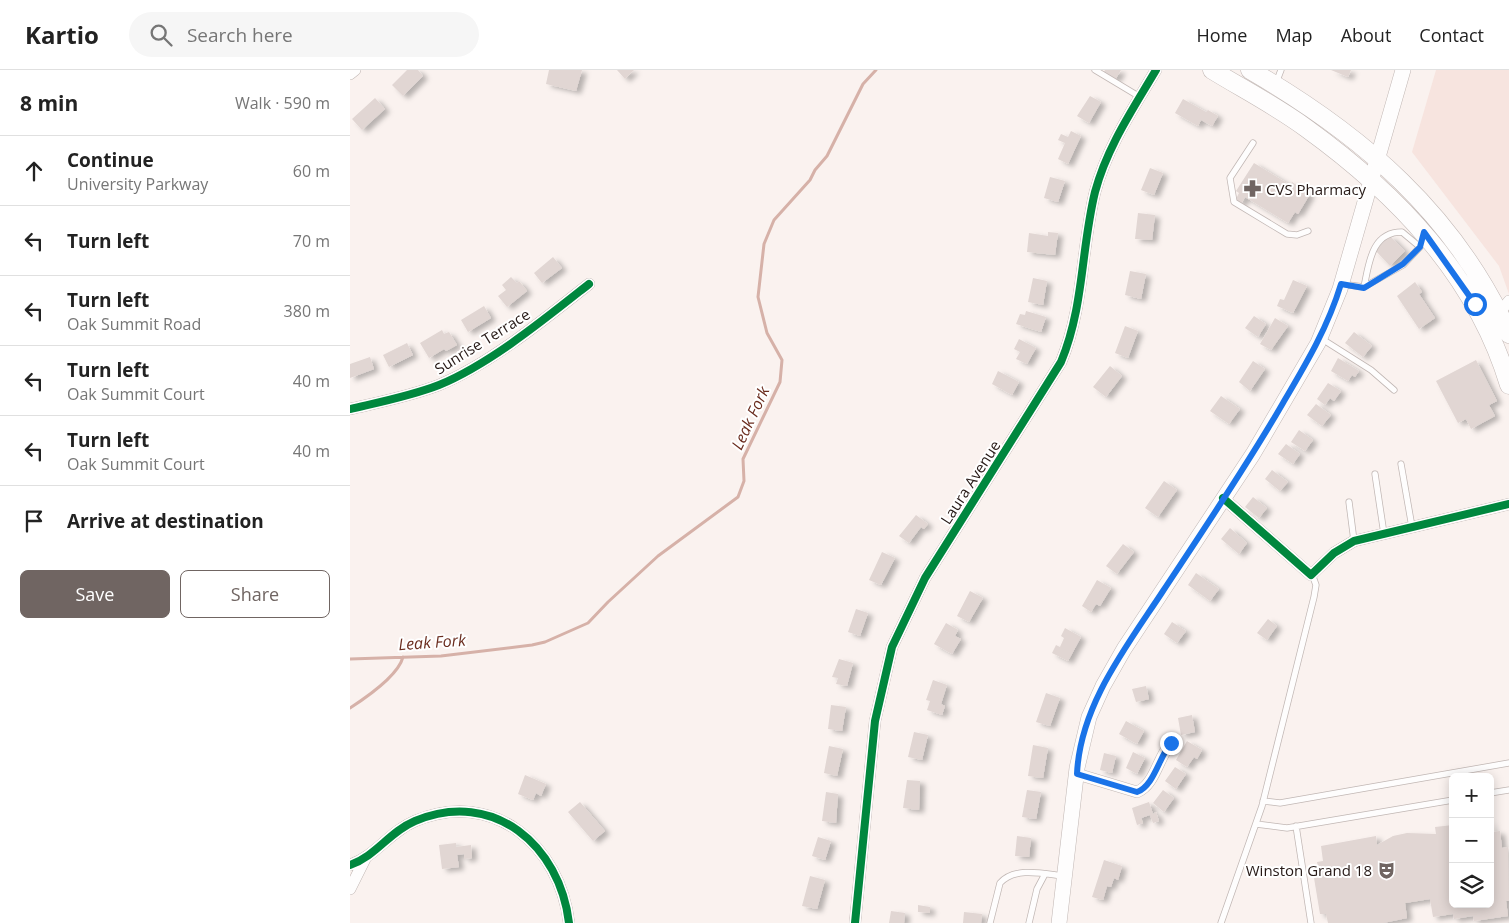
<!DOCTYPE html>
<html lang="en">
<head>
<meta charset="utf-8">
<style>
  :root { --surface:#fff; --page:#f6f6f6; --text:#222; --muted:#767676; --line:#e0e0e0; --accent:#706562 }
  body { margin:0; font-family:"Open Sans",sans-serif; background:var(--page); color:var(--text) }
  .controls { position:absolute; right:15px; bottom:15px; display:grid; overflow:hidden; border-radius:8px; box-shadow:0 2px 12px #0003 }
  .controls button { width:45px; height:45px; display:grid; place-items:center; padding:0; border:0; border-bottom:1px solid var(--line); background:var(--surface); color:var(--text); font:25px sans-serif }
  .stop { position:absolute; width:15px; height:15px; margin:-11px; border:4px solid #1a73e8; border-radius:50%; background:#fff }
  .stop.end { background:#1a73e8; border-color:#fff; box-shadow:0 1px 5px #0008 }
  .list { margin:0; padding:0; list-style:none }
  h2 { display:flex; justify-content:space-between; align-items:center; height:65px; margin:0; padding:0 20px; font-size:21px }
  h2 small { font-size:16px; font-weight:400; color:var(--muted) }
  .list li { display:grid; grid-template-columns:32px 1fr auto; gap:15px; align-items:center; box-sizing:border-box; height:70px; padding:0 20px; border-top:1px solid var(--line) }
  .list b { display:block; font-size:19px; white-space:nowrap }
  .list p { margin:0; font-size:16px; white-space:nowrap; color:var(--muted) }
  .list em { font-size:16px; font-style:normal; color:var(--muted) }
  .actions { display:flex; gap:10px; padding:15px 20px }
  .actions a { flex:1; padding:11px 0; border:1px solid var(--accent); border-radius:8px; text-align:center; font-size:18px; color:var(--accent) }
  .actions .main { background:var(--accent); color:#fff }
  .icon { flex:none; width:28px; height:28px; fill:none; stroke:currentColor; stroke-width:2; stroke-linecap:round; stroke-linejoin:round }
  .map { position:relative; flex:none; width:1159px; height:853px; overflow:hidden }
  header { display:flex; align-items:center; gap:30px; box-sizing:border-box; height:70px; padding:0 25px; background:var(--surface); border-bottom:1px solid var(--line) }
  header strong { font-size:24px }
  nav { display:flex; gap:28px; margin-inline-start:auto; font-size:18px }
  .search { width:350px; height:45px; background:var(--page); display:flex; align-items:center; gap:12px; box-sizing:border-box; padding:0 18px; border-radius:28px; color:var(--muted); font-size:19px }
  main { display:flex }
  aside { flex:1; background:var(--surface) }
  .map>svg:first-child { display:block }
  .built { fill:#f7e4df }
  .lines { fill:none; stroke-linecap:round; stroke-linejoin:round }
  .stream { stroke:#d6b1a8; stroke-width:3 }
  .building { fill:#e1d6d3; filter:url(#shadow) }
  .service-casing { stroke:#c1b7b4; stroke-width:7 }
  .minor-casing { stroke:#c1b7b4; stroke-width:12 }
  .secondary-casing { stroke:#c1b7b4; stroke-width:16 }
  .primary-casing { stroke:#c1b7b4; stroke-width:19 }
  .service { stroke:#fefdfd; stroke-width:5.5 }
  .minor { stroke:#fefdfd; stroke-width:11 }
  .secondary { stroke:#fefdfd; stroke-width:15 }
  .primary { stroke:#fefdfd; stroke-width:18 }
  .cycleway-casing { stroke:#fff; stroke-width:11 }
  .cycleway { stroke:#00873e; stroke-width:8 }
  .route { stroke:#1a73e8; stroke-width:6 }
  .labels { text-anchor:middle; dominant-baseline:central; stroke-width:4; stroke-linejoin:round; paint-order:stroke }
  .poi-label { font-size:15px; fill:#261916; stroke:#fff; text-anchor:start }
  .street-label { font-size:15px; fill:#261916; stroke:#fff }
  .water-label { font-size:16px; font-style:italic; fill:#6b2d1f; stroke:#fff }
</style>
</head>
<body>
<header>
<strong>Kartio</strong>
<div class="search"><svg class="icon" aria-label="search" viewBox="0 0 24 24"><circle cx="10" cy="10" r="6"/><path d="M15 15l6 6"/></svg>Search here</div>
<nav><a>Home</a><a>Map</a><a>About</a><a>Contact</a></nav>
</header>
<main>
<aside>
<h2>8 min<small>Walk · 590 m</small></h2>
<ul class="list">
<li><svg class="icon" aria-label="ahead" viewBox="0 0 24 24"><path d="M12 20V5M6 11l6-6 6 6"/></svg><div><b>Continue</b><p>University Parkway</p></div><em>60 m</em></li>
<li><svg class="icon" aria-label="left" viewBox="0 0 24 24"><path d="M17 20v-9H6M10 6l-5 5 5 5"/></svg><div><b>Turn left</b></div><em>70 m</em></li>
<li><svg class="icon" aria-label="left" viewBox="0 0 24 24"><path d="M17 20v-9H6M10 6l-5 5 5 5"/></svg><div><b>Turn left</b><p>Oak Summit Road</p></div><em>380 m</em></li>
<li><svg class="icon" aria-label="left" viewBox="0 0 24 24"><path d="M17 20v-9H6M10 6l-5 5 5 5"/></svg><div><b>Turn left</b><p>Oak Summit Court</p></div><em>40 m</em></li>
<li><svg class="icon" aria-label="left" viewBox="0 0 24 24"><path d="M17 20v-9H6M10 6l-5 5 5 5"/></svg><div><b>Turn left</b><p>Oak Summit Court</p></div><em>40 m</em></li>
<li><svg class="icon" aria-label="arrive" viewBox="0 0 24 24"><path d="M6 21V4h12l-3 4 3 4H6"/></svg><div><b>Arrive at destination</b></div></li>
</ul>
<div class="actions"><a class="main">Save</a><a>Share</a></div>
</aside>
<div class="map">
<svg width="1159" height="853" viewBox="0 0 1159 853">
  <defs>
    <filter id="shadow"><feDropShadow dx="5" dy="3" stdDeviation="2.5" flood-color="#0004"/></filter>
  </defs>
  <rect width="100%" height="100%" fill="#faf2ef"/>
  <path class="built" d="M1086 0H1159V224L1149 196 1062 82Z"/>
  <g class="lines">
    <path class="stream" d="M0 589 91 586 182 575 195 572 238 553 258 532 308 486 388 427 394 411 393 389 430 312 432 290 417 263 408 227 414 174 424 150 460 110 465 100 477 86 513 14 526 0
      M0 638C17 627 48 606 53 587"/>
  </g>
  <path class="building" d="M57 0H68L73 6 53 26 42 15Z
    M199 0H232L226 21 196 14Z
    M267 0H284L275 9Z
    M755 0H771L765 10 753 3Z
    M981 0H1001L998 7Z
    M740 26 751 32 739 53 727 46Z
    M25 28 35 39 12 60 2 49Z
    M833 29 856 42 858 40 868 46 862 56 851 50 848 56 825 43Z
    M721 61 731 66 718 94 708 89 715 73 708 70 711 64 718 67Z
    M904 93 940 115 942 112 960 124 948 144 945 142 938 153 895 127 891 134 885 131 889 123 886 121Z
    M800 98 813 103 804 125 791 120Z
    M700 107 715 111 708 132 694 128Z
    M788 143 805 145 802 170 785 169Z
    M698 162 708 163 705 185 677 182 679 163 698 166Z
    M1040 166 1055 181 1040 196 1025 180Z
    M203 187 212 198 192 213 184 203Z
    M780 201 796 204 791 229 775 225Z
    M161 207 167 213 169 211 177 221 157 237 148 226 156 220 152 215Z
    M683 208 697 211 693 235 678 232Z
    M943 210 957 216 943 243 927 236 930 229 934 230Z
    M1065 212 1072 222 1069 224 1085 248 1069 259 1047 226Z
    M134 236 141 248 118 262 111 250Z
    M676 241 696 247 691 262 666 254 670 244 675 245Z
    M904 246 916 254 908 267 895 258Z
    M925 248 938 256 921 280 910 274Z
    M775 256 788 261 778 288 765 283Z
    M92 260 94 264 99 262 107 275 96 281 94 279 79 288 70 273Z
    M1004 262 1022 276 1013 287 995 273Z
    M669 269 686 278 677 294 666 289 670 282 664 279Z
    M57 273 63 285 39 297 33 285Z
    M20 287 24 299 0 308V294Z
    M988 288 1009 301 1005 307 1002 305 998 311 981 301Z
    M1126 290 1147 331 1139 335 1145 346 1121 359 1116 349 1108 353 1086 311Z
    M903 291 915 299 900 321 889 312Z
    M760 296 772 306 756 327 743 317Z
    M648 301 669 312 662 325 642 314Z
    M978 313 991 321 984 331 980 328 975 335 967 329Z
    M871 326 890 339 879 354 860 341Z
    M966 334 981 345 972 356 957 345Z
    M949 360 963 370 955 381 941 372Z
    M936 374 950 384 943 394 928 384Z
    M922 400 938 412 930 421 915 409Z
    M814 411 827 420 808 447 795 438Z
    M903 427 917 438 909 448 895 437Z
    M566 445 578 454 574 459 571 457 559 473 549 466Z
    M880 458 897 473 889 484 871 469Z
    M773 474 784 482 767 504 756 496Z
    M532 482 545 488 531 515 519 510Z
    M846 503 869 519 860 531 838 515Z
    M747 510 761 518 750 536 746 534 741 542 732 536Z
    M620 521 633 528 619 552 607 546Z
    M506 539 518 543 510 566 498 562Z
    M918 549 927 556 917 570 907 563Z
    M822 552 836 561 827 573 814 564Z
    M596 553 608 560 605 566 611 569 602 584 584 574Z
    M715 558 731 567 718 591 702 583 706 575 710 577 714 568 711 566Z
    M489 589 503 593 497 616 486 614 488 608 482 607Z
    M583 610 597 615 591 634 595 636 592 645 577 640 580 631 576 630Z
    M796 616 799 629 786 632 782 619Z
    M696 623 710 628 700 656 686 652Z
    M481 635 496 637 492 661 478 659Z
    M842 645 845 662 831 665 828 648Z
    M776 651 794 661 787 674 769 664Z
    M564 662 578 665 572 690 558 687Z
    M837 671 852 680 847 689 844 687 837 697 826 690Z
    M683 675 698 678 693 708 678 706Z
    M479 676 493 679 487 706 474 703Z
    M783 682 795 688 787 704 776 698Z
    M754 683 766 686 762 703 750 700Z
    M825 697 836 704 826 719 815 711Z
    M175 705 196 714 191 726 186 723 183 730 168 724Z
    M557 710 570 711 569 740 553 738Z
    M677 720 691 722 686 749 672 747Z
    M813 720 824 728 814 742 803 733Z
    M476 722 488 724 486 753 472 751Z
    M230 732 255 761 243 771 218 742Z
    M799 732 803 744 806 742 809 751 803 753 800 745 791 748 793 753 787 755 782 738Z
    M1140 749 1143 762 1150 761 1152 778 1158 777 1159 831H1156L1158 846 1124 851 1123 846 1104 849 1103 844 1083 847 1080 829 1055 833 1057 848 1033 853H978L976 844H970L964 808 970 807 967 792 973 791 971 776 1026 766 1027 775 1043 766 1057 763 1086 764 1085 757 1103 755V834H1140Z
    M667 766 681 768 679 787 665 786Z
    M468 767 481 771 475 790 462 786Z
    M106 773V777L121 775 122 788 114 789V784L107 785 109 797 92 799 89 775Z
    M754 790 772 796 768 810 764 808 761 817 757 816 753 830 742 827Z
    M460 806 475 810 467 839 452 836Z
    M568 835 580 837V843L568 842Z
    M541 841 555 843 554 853H539Z
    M614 842 632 844 631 853H613Z"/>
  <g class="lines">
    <defs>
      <path id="service" d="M745 0 790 27
        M926 13 931 0
        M903 73 880 108 884 132 937 164 947 165 958 161
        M991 214 1014 217 1053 195 1070 177 1072 166
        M1014 217C1019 194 1021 162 1052 162L1070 177
        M972 269 1021 300 1044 320
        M1051 394 1062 457
        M1025 404 1034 464
        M999 432 1004 471
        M1140 723 1159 720
        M913 731 930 733 1159 693
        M906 754 937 758 1103 730
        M946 756 961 853
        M640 853 650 813C665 796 695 804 714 806
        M679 853 687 819 695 804
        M871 853 912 736 964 527 966 515 962 504"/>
      <path id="minor" d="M0 4 5 0
        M1149 243 1159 231
        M0 339C30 332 61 326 89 315 140 294 196 248 239 214
        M873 428 961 505 984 483 1004 471 1159 434
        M727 704 787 722C805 715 808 687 821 673
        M0 795C26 786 39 762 65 751 144 718 210 776 219 853
        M0 819 15 789
        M505 853 525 651 542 577 575 508 711 292C734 237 731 179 745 122 757 77 783 39 806 0"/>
      <path id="secondary" d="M709 853 727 698 739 647 753 616 774 579 903 384 968 273 990 219 1053 0"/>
      <path id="primary" d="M862 0C893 19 926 36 956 58 1046 123 1126 205 1159 315
        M900 0C1012 65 1105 144 1159 264"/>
    </defs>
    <use href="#service" class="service-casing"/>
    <use href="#minor" class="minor-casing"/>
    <use href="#secondary" class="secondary-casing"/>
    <use href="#primary" class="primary-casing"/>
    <use href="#service" class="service"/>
    <use href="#minor" class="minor"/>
    <use href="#secondary" class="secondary"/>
    <use href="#primary" class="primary"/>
    <defs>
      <path id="cycleway" d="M0 339C30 332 61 326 89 315 140 294 196 248 239 214
        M873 428 961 505 984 483 1004 471 1159 434
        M0 795C26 786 39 762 65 751 144 718 210 776 219 853
        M505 853 525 651 542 577 575 508 711 292C734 237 731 179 745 122 757 77 783 39 806 0"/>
    </defs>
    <use href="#cycleway" class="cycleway-casing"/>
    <use href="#cycleway" class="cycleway"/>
  </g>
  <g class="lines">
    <path class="route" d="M821 673C809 687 804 716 787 722L727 704C730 635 777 576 813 521 854 459 896 397 933 333 956 294 978 257 991 214L1014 218 1053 194 1070 177 1074 162 1125 234"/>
  </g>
  <defs>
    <symbol id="pharmacy-bare" viewBox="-9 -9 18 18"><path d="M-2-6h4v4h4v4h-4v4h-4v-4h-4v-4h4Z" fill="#706562" stroke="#fff" stroke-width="2.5" paint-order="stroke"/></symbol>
    <symbol id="theatre-bare" viewBox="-9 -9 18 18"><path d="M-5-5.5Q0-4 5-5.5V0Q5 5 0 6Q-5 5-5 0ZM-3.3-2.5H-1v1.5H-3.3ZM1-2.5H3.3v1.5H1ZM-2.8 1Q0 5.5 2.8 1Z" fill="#706562" stroke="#fff" stroke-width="2.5" paint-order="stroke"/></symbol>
  </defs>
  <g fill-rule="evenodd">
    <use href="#pharmacy-bare" x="890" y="106" width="25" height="25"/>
    <use href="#theatre-bare" x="1024" y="788" width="25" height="25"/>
  </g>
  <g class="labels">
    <g class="poi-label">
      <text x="916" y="119">CVS Pharmacy</text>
      <text x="1022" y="800" text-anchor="end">Winston Grand 18</text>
    </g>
    <g class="street-label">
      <text transform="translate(132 271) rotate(-32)">Sunrise Terrace</text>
      <text transform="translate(620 412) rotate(-57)">Laura Avenue</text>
    </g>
    <g class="water-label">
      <text transform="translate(400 348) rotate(-65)">Leak Fork</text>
      <text transform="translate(82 572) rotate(-4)">Leak Fork</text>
    </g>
  </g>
</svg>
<div class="controls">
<button>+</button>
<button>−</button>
<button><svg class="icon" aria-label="layers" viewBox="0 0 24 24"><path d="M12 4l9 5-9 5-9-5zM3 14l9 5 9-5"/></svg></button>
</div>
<div class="stop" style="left:1125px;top:234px"></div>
<div class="stop end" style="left:821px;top:673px"></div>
</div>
</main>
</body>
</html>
